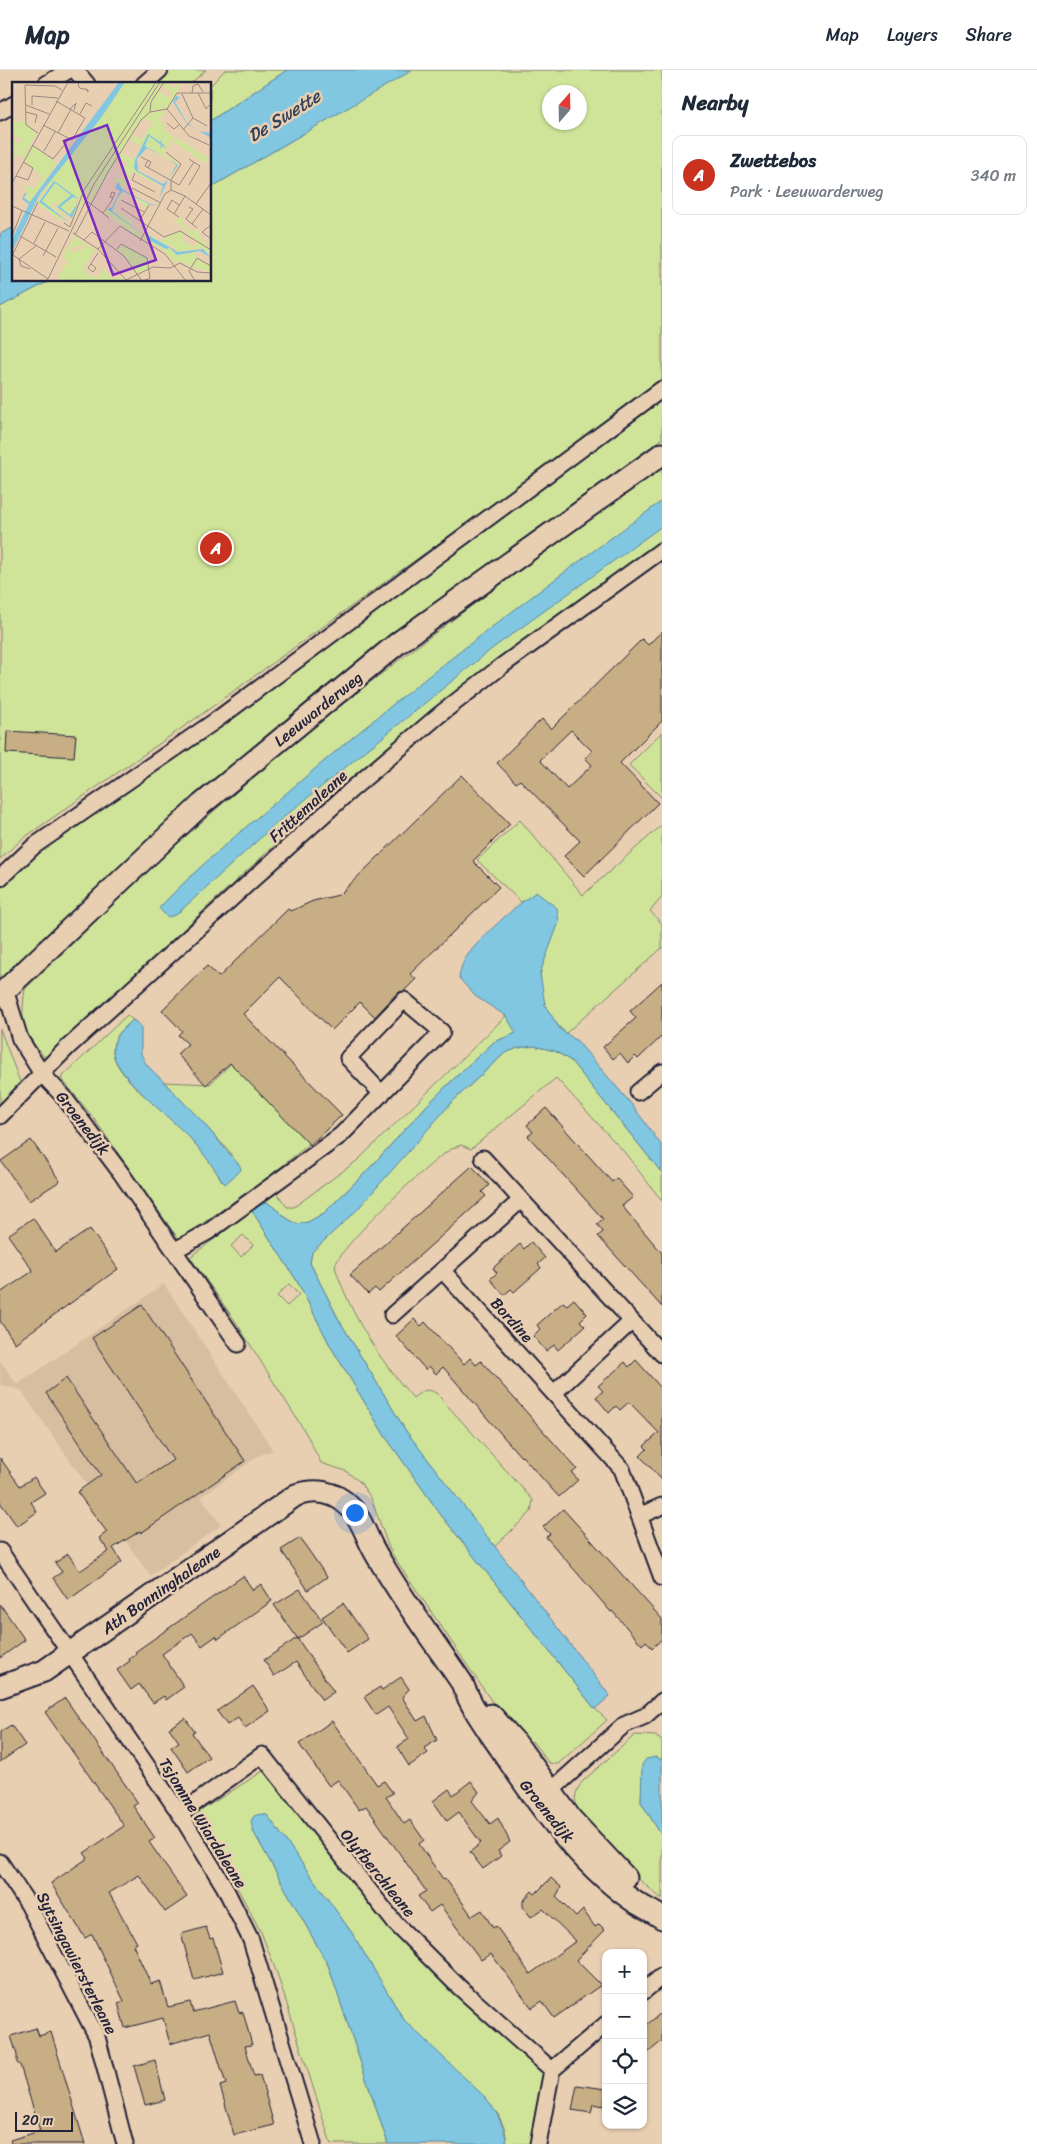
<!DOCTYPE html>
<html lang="en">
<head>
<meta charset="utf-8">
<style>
  :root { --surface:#fff; --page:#f2f2f3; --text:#1f2937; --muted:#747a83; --line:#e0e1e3; --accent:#c8321e }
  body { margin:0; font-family:Sriracha,sans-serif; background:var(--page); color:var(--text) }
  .controls { position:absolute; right:15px; bottom:15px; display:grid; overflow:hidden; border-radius:10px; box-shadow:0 1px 4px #0004 }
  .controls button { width:45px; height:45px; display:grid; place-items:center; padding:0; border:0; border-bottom:1px solid var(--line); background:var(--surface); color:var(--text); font:25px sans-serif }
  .compass { position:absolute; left:542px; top:15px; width:45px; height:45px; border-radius:50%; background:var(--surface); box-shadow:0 1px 4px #0004; rotate:20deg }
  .scale { position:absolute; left:15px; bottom:12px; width:58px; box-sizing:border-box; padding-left:5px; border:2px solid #22223b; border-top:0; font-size:14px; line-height:18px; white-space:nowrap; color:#22223b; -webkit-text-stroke:4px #e9cfb1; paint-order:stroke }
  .you { position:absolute; left:354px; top:1442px; width:18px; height:18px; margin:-12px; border:4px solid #fff; border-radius:50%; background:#1a73e8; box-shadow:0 0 0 8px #1a73e833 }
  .badge { display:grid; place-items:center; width:32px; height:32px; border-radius:50%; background:var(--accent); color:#fff; font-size:16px; font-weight:700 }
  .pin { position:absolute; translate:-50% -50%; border:2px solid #fff; box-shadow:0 1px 5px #0006 }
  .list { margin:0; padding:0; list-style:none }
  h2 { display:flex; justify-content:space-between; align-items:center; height:65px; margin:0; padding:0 20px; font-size:21px }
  h2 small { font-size:16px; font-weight:400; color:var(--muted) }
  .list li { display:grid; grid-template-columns:32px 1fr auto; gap:15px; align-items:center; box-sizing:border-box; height:80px; margin:0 10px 10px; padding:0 10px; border:1px solid var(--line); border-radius:10px }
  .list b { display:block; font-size:19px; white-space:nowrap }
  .list p { margin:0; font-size:16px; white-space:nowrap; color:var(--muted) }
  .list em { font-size:16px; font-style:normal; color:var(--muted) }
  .icon { flex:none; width:28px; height:28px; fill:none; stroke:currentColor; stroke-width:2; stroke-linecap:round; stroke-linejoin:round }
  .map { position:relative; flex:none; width:662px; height:2074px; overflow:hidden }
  header { display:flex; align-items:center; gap:30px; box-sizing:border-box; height:70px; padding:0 25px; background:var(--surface); border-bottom:1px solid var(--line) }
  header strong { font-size:24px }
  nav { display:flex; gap:28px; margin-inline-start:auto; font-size:18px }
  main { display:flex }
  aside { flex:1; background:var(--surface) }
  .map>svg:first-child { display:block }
  .built { fill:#d7bea0 }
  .green { fill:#d0e499; stroke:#79836a; fill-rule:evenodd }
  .water { fill:#81c7e2; stroke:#5b859f }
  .building { fill:#c7ae84; stroke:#22223b; fill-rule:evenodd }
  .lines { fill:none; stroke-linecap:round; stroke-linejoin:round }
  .minor-casing { stroke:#22223b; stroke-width:19 }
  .secondary-casing { stroke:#22223b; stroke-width:25 }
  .minor { stroke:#e9cfb1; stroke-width:15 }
  .secondary { stroke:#e9cfb1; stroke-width:21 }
  .labels { text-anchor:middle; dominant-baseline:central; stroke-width:5; stroke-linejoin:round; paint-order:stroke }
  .street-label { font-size:16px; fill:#22223b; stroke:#e9cfb1 }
  .water-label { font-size:18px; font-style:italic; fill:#35435c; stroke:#e9cfb1 }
  .inset-road { fill:none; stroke:#998a82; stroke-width:1 }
  .view { fill:#7b2cbf; fill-opacity:0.15; stroke:#7b2cbf; stroke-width:2.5 }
  .inset-edge { fill:none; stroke:#22223b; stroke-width:2.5 }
</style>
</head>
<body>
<header>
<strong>Map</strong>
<nav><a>Map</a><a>Layers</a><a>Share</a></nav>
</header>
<main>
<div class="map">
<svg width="662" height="2074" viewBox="0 0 662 2074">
  <rect width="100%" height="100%" fill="#e9cfb1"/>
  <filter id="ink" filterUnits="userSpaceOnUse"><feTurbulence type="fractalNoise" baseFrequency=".02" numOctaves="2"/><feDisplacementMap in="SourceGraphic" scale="10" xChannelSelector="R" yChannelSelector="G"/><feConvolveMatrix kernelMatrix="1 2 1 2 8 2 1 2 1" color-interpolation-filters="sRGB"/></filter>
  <g filter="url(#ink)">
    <path class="built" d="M164 1214 273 1380 258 1386 201 1427 221 1455 150 1506 21 1320 0 1315V1290L17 1315Z"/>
    <path class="green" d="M169 0H206L190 14H153Z
      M225 0H287L210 51V16Z
      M404 0H662V312L202 644 22 769 0 789V237L51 210H210V118L337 44ZM550 22H580V52H550Z
      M662 327V369C574 433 484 495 397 561 256 668 124 789 0 914V812L35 784 160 696 231 650 375 535Z
      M662 398V470C566 539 468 609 378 685 263 782 155 886 46 989 23 961 20 955 25 919 90 858 153 793 221 735 360 613 512 506 662 398Z
      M662 662V728L629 695Z
      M520 750 583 825 662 755V827L650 841 662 854V878L566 963C547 948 536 919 542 895L536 823 521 832 477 790Z
      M127 945 133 950C124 958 112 967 113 981 114 1005 157 1035 174 1052 192 1069 210 1089 222 1111L231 1083 164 1012 210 1014 240 985 319 1066 267 1108 179 1170 92 1046 61 1008Z
      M506 946 517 963 494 972 464 999 430 1032 367 1101 324 1143 308 1152 297 1154 288 1149 266 1131 277 1123 287 1137H294L358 1090Z
      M0 959 20 1012 16 1021 0 1036Z
      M534 976 555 981 571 991 662 1103V1131L625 1083 556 1008 471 1079 461 1075C455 1077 449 1080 444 1084 425 1097 337 1178 335 1197 351 1246 379 1289 413 1328 421 1322 426 1317 436 1323L533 1430 531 1442 494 1477 406 1361 339 1250 310 1193 312 1182 453 1031 505 983 518 978Z
      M252 1141 297 1211 331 1277 385 1366 441 1445 595 1639 607 1650 558 1694 549 1693 532 1671 528 1674 495 1636 394 1487 389 1478 371 1428 360 1412 346 1401 321 1393 307 1365 236 1252 190 1187ZM243 1165 253 1175 241 1187 231 1176ZM289 1214 299 1225 287 1236 277 1226Z
      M635 1665 655 1666 662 1671V1690L656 1687 643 1695 641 1732 662 1766V1829L634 1805 577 1740C573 1729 576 1720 583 1711Z
      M274 1694 384 1844 553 1999 539 2074H507L505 2060 498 2044 404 1950 352 1863 267 1745 253 1761 328 1895 388 2074H331L278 1906 261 1862 197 1743Z"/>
    <path class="water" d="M287 0H413L210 118V51Z
      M14 157V210H51L0 237V164Z
      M662 431V456L493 578 279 751 176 845 167 847 159 838C201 793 250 754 297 714 414 614 537 521 662 431Z
      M536 822 557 838 559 852 540 903 545 935 560 959 577 971 633 1036 662 1076V1103L571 991 555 981 534 976 518 978 505 983 453 1031 356 1141 312 1182 310 1193 339 1250 406 1361 610 1626 595 1639 441 1445 385 1366 331 1277 297 1211 252 1141 266 1131 288 1149 297 1154 308 1152 324 1143 367 1101 430 1032 464 999 494 972 516 963 506 946 475 926 459 908C460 901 462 893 467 886 480 868 517 834 536 822Z
      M133 950 141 956V984L146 994 200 1049 240 1096 241 1100 225 1114 222 1111C213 1096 202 1081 190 1068 173 1050 113 1004 113 981 113 967 124 958 133 950Z
      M656 1687 662 1690V1766L641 1732 642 1695 646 1689Z
      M260 1744 267 1745 271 1750 352 1863 404 1950 487 2029C498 2044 504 2056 507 2074H388L328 1895 253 1761 251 1751 254 1746Z"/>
    <path class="building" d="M662 561V651L620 693 658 733 584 806 564 786 580 771 520 710 516 713 497 693 542 649 551 659 642 569 648 575ZM571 660 592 681 585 688 592 695 567 719 540 690Z
      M7 661 76 665 74 687 6 683Z
      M462 705 510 754 473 791 499 817 410 904 416 909 404 921 397 923 375 947 360 932 332 960 280 907 243 944 342 1045 310 1075 230 993 206 1015 177 984 188 974 178 965 182 961 162 940 207 896 219 907 288 839 291 841 313 831 339 825Z
      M662 912V966L638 989 635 986 628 993 620 983 613 989 603 977 636 948 630 941Z
      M546 1038 612 1112 616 1108 633 1127 622 1136 662 1183V1237L598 1166 603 1162 597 1154 603 1149 528 1066 533 1062 527 1055Z
      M31 1070 60 1111 29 1131 1 1091Z
      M472 1096 489 1115 482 1122 486 1126 379 1222 375 1218 368 1224 350 1205Z
      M33 1148 56 1182 90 1159 118 1199 15 1273 0 1251V1223L33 1201 8 1165Z
      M531 1172 545 1188 538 1194 541 1198 514 1222 511 1219 504 1225 490 1209 497 1203 493 1198 520 1174 524 1179Z
      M574 1229 587 1244 580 1251 585 1256 558 1280 554 1275 546 1281 533 1266 540 1259 537 1255 563 1232 567 1235Z
      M142 1235 245 1391 141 1463 140 1461 113 1478 122 1492 68 1530 53 1508 62 1502 55 1493 68 1484 80 1501 109 1481 99 1468 107 1462 77 1422 101 1405 46 1323 66 1308 137 1414 173 1390 92 1268Z
      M414 1249 421 1256 425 1252 464 1294 470 1288 476 1295 481 1291 577 1399 572 1403 578 1410 559 1427 522 1386 521 1387 443 1297 436 1304 429 1296 426 1300 396 1266Z
      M636 1290 662 1319V1410L640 1386 647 1379 644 1376 659 1363 629 1332 620 1340 616 1336 609 1343 596 1327 603 1321 598 1316 625 1292 629 1297Z
      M0 1388 20 1416 34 1407 45 1423 31 1432 37 1442 17 1456 0 1432Z
      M563 1439 662 1549V1569L652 1578 646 1571 642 1575 612 1541 611 1542 546 1467 550 1464 543 1457Z
      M300 1468 327 1507 308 1520 281 1480Z
      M243 1506 253 1520 261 1514 272 1531 218 1569 216 1566 202 1576 192 1563 162 1584 184 1617 166 1630 164 1626 153 1633 139 1614 131 1620 117 1600 130 1591 129 1589 136 1584 135 1582Z
      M300 1519 323 1552 298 1569 274 1535Z
      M343 1533 368 1569 347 1583 322 1547Z
      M0 1534 25 1570 0 1588Z
      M297 1568 334 1622 322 1630 296 1592 274 1606 264 1590Z
      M401 1607 409 1619 402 1627 417 1651 426 1646 437 1670 424 1678 428 1683 409 1696 397 1677 409 1669 388 1637 376 1645 364 1627 380 1617 382 1620Z
      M253 1616 270 1641 245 1658 238 1648 227 1655 217 1641Z
      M65 1628 138 1733 133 1736 155 1768 149 1772 187 1827 165 1842 139 1805 109 1823 137 1873 133 1875 151 1914 160 1911 168 1937 190 1932 193 1942 235 1931 239 1943 243 1942 252 1975 245 1976 254 2006 260 2005 274 2055 234 2065 220 2016 226 2014 210 1962 170 1974 163 1948 125 1958 118 1933 124 1931 92 1864 85 1868 51 1813 88 1788 84 1783 124 1756 45 1642Z
      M185 1648 195 1662 192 1663 209 1687 188 1702 171 1677 179 1672 169 1658Z
      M332 1651 377 1715 384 1711 393 1723 386 1727 404 1754 410 1750 424 1770 419 1774 443 1809 445 1808 472 1846 482 1840 493 1858 496 1856 530 1904 576 1871 543 1839 531 1847 523 1837V1831L532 1821 535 1824 551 1808 561 1817 556 1827 576 1847 583 1840 595 1857 599 1854 605 1860 576 1890 601 1915 554 1948 542 1931 532 1938 491 1884 481 1890 440 1835 430 1842 418 1826 426 1821 366 1736 359 1740 338 1710 329 1716 299 1674Z
      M11 1655 25 1675 0 1692V1662Z
      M471 1711 479 1722 472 1731 490 1754 498 1748 510 1772 498 1781 501 1786 483 1799 470 1782 481 1773 470 1758 459 1742 447 1751 433 1731 449 1719 453 1725Z
      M206 1857 210 1869 213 1868 223 1902 194 1910 181 1864Z
      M662 1942V1971L643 1987V1958Z
      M36 1958 39 1966 51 1962 85 2074H11L10 2070 40 2061 20 1995 17 1993V1985L11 1966Z
      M155 1990 165 2030 145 2035 134 1996Z
      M577 2015 606 2019 604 2036 593 2034 591 2043 572 2040Z"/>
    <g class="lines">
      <defs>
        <path id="minor" d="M75 0 87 14
          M46 14 69 0
          M144 14 160 0
          M0 42 14 34
          M0 808 34 776 215 651 662 319
          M5 919 20 969 42 1004 63 1026 121 1103 238 1274
          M638 1022 662 1002
          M0 1046 67 978 351 720 439 645 503 595 662 480
          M483 1088 662 1284
          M175 1180 208 1162 341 1065 442 962 404 930 348 988 382 1024
          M443 1201 622 1399 662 1508
          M392 1245 521 1130
          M554 1323 632 1251
          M639 1446 662 1436
          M0 1481 180 1744 224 1816 251 1870 313 2074
          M544 1727 624 1655 645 1646 662 1631
          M180 1744 262 1685 395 1853 459 1917 552 2000
          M0 1792 28 1834 97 1967 125 2074
          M643 1922 662 1906
          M552 2000 606 1954
          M538 2074 552 2000"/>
        <path id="secondary" d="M0 925 202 734 398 573 662 384
          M0 1617 44 1601 296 1425C315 1419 334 1421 349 1436 362 1448 366 1467 375 1482 401 1528 433 1570 462 1613 471 1637 486 1657 501 1679 537 1733 578 1792 632 1830 642 1837 653 1841 662 1848
          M491 1645 516 1673 571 1749 626 1808"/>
      </defs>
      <use href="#minor" class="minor-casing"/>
      <use href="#secondary" class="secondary-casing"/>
      <use href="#minor" class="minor"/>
      <use href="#secondary" class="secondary"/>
    </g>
  </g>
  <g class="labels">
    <g class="street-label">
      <text transform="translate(318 639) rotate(-39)">Leeuwarderweg</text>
      <text transform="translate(308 736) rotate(-42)">Frittemaleane</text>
      <text transform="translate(83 1053) rotate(52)">Groenedijk</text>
      <text transform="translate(512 1250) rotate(48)">Bordine</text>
      <text transform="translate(161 1520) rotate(-35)">Ath Bonninghaleane</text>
      <text transform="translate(547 1741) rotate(51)">Groenedijk</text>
      <text transform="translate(203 1753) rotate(58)">Tsjomme Wiardaleane</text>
      <text transform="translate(378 1803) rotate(51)">Olyfberchleane</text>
      <text transform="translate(77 1893) rotate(63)">Sytsingawiersterleane</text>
    </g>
    <g class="water-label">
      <text transform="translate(284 46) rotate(-32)">De Swette</text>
    </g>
  </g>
  <g transform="translate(12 12)">
    <rect width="199" height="199" fill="#e9cfb1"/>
    <path d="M112 0H143L67 117 42 99 28 120 51 136 49 139 25 121 40 97 37 98 75 54ZM144 0H147L64 132 74 106ZM148 0H151L139 19 137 31 130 36 78 122 76 120 84 101ZM152 0 162 6 164 3 162 0H167L166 10 155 26 140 29V19L147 9 156 16 160 12 151 3ZM154 28 148 38 153 43 151 47 162 55 155 66 149 61 152 53 148 60 136 53 131 66 119 58 122 53 130 58 139 43V38L131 37 138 31ZM0 39 13 40 24 51 12 76 0 70V66L11 72 0 63V57L8 62 10 59 0 49ZM136 54 149 63 148 67 151 64 155 67 152 72 167 82 159 97 166 82 134 65ZM164 56 199 77V79L191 80 162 60 155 71ZM20 64 45 81 18 120 12 115 16 112 12 102 22 107 30 95 13 79ZM129 67 123 78V88L151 106 120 89 111 108 108 101 102 99 103 95 109 98 113 91 109 89 111 84 117 83 107 75 109 71 121 77ZM43 100 59 113 46 125 59 137 44 126 46 122 43 120 40 124 58 139 30 119ZM110 110 136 121 132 129 131 122 112 111 102 128 120 139 119 143 100 129ZM61 115 66 118 59 133 48 125ZM95 127 130 152 128 156 92 131ZM168 135 172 138 170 142 182 150 184 147 188 150 186 153 199 167 174 151 176 149 167 143 169 139 165 141 156 137 165 139ZM168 150 172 152 170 158 182 165 185 160 199 169V173L188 166 167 170 157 162 154 165 136 153 137 158 154 167 158 166 165 173 183 170 185 175 178 184 168 179 163 181 152 169 130 156 135 151 149 160 152 155 156 154 167 160 157 153ZM63 154 73 161 68 165 61 164 57 171 71 167 74 162 83 168 71 187 73 190 84 196 92 187 101 197 108 195 111 199H49L46 194 56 180 50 174ZM110 162 135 176 137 186 126 191 106 167ZM185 177 199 185V190L179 185Z" fill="#d0e499"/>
    <path d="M107 0H113L89 36 28 112 0 170V157L17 122 10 117 12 112 15 110 12 116 18 120ZM164 14 168 15 163 20 175 41 187 49 199 51V56L175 42 161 20ZM136 52 148 60 153 53 149 60 155 67 151 64 148 67 149 63 137 54 133 64 166 83 158 95 164 83 156 77 135 66 125 77 126 89 151 102 156 98 147 117 151 104 124 89 122 86 123 78ZM42 99 67 117 61 115 48 125 58 133 66 120 60 136 45 125 59 113 43 101 30 119 57 141 27 120ZM106 100 110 107 128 117 141 123 145 120 141 124 111 109 106 115 100 129 129 151 95 127 100 125 108 109 103 106ZM136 153 166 170 191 167 199 176 188 169 165 173 158 166 154 167 137 158Z" fill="#81c7e2"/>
    <path class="inset-road" d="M62 0H81M66 1 67 5 68 6 71 7H74L76 8V10L74 7M180 11 181 4 186 2 191 10M186 11 194 27 197 23M170 12 181 36 195 44M14 23 37 32M20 23V14L46 16M58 27 64 21 62 28M155 27 177 54 197 63M14 30 25 33 23 41M138 30 155 27 165 11H199M138 30 139 20 152 0M68 32 74 21 80 24M155 41 162 47 167 43M31 43 60 58 73 36 44 19M171 48 181 36M26 51 14 43 13 3 43 4 50 8M46 51 59 27M20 63 41 77 57 57M32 69 43 50M154 70 169 82 159 98V108M129 75 139 80 136 86M136 78 133 84 167 103 182 80M123 91 120 98 143 110M4 94 16 98 21 86 11 80M0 101 56 0M177 103 188 84 177 77M120 106 149 121M109 118 132 130M75 119 97 136M184 122 199 101M0 124 57 149M177 125 181 127 174 137 185 146M109 126 152 155 168 149 199 168M91 131 99 120 103 111 100 110 98 115 101 116M162 132 173 114M167 135 155 127 160 118 167 123M128 138 137 123M52 141 58 145 72 108 144 0M180 142 191 127M199 143 190 150 199 157M61 151 86 167 108 144 153 172 174 199M63 153 96 90 129 38 138 30M0 154 10 129M8 154 44 175M72 158 80 150 112 174 130 199M128 159 153 112 159 108 173 114 199 133M22 161 33 140M86 167 114 198M105 167 109 162 135 176M1 173 36 197M0 174 26 120M31 174 46 146M7 177 25 163M7 177 9 184 18 187M79 182 84 186 81 190 76 186 86 171M114 198 141 185 158 186 168 181 185 190 199 191M35 199 82 102 148 0M131 199 138 196 135 176M183 199 177 189 185 176 199 184"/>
    <path class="view" d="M95 43 144 178 101 193 52 59Z"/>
    <rect width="199" height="199" class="inset-edge"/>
  </g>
</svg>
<div class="controls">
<button>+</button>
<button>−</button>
<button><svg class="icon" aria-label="locate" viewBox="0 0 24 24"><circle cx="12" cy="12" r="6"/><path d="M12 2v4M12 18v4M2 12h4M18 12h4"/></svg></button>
<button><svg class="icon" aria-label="layers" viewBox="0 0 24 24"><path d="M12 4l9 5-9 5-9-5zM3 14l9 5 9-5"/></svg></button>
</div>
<svg class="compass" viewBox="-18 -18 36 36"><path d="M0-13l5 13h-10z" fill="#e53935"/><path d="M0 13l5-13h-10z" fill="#747a83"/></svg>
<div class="scale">20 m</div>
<div class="you"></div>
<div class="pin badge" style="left:216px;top:478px">A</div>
</div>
<aside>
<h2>Nearby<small></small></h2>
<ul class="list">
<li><span class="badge">A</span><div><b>Zwettebos</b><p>Park · Leeuwarderweg</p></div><em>340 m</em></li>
</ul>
</aside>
</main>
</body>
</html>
